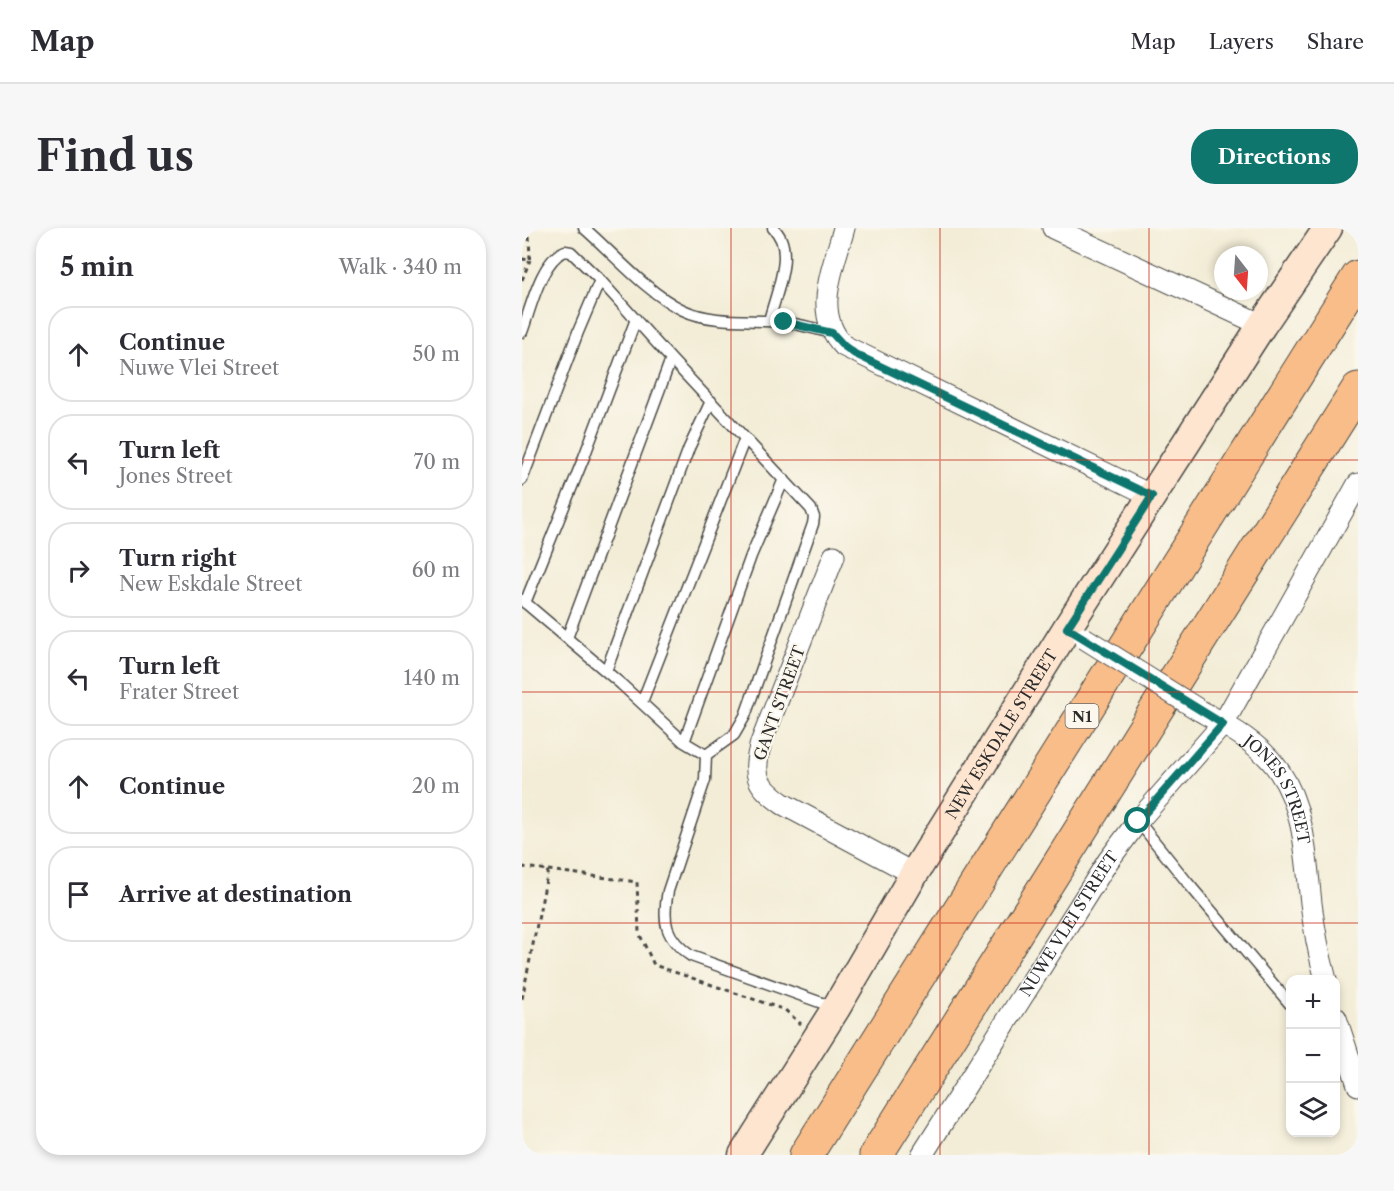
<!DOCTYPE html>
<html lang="en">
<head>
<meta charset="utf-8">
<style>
  :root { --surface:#fff; --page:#f7f7f7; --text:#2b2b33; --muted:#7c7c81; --line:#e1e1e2; --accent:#0f766e }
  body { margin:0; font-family:"Libre Caslon Text",serif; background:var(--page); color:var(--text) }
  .controls { position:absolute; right:18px; bottom:18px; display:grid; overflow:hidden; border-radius:12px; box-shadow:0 3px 9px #0003 }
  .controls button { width:54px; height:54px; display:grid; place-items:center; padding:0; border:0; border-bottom:2px solid var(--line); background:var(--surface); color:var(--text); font:30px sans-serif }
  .compass { position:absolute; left:692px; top:18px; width:54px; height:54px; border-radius:50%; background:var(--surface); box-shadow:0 3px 9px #0003; rotate:163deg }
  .stop { position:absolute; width:18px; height:18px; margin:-14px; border:4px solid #0f766e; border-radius:50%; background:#fff }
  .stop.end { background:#0f766e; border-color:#fff; box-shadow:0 2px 6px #0008 }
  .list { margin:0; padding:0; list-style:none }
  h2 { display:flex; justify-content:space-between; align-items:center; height:78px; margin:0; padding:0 24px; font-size:26px }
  h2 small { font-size:20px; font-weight:400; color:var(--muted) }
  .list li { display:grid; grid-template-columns:39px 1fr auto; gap:18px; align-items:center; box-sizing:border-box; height:96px; margin:0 12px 12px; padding:0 12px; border:2px solid var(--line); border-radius:24px }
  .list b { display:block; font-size:22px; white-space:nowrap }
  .list p { margin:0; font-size:20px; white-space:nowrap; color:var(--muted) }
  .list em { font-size:20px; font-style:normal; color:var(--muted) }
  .icon { flex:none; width:33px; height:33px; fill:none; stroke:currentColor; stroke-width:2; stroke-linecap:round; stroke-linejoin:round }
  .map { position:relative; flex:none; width:836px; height:927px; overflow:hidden; border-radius:24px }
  header { display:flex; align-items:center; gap:36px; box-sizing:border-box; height:84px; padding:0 30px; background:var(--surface); border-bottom:2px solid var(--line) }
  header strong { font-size:28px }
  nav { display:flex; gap:33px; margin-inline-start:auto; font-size:21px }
  .intro { display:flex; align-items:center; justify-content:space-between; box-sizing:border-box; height:144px; padding:0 36px }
  h1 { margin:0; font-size:42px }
  .button { padding:15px 27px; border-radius:24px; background:var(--accent); color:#fff; font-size:21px; font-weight:700 }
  main { display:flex; gap:36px; padding:0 36px }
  aside { flex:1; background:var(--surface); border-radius:24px; box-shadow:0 3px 9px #0003 }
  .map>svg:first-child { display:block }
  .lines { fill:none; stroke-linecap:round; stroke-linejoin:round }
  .lane-casing { stroke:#494845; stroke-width:13 }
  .street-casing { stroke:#494845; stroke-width:23 }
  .secondary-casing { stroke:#494845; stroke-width:31 }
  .highway-casing { stroke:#494845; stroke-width:35 }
  .path { stroke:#494845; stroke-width:3; stroke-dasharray:4.5 4.5; stroke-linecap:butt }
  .lane { stroke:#fff; stroke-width:10 }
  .street { stroke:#fff; stroke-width:21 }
  .secondary { stroke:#fde5d0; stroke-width:28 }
  .highway { stroke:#f9bd89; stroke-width:33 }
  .street-bridge-casing { stroke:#494845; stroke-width:23; stroke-linecap:butt }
  .street-bridge { stroke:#fff; stroke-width:21 }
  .route { stroke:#0f766e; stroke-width:8 }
  .grid { fill:none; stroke:#c8321e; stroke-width:1.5; stroke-opacity:0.55 }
  .labels { text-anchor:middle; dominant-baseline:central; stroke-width:4.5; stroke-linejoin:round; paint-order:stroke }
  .shield { fill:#fbf7ec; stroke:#696865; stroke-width:1.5 }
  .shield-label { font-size:15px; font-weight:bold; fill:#2b2b2b }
  .street-label { font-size:16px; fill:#2b2b2b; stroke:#fbf7ec }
</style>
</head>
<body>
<header>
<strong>Map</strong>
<nav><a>Map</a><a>Layers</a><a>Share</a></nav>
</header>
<div class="intro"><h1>Find us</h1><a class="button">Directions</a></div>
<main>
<aside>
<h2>5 min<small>Walk · 340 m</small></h2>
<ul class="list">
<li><svg class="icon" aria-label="ahead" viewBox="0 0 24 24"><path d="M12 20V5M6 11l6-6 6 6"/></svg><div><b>Continue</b><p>Nuwe Vlei Street</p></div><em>50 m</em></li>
<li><svg class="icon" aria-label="left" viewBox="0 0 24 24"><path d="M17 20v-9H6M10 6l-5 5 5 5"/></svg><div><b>Turn left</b><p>Jones Street</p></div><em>70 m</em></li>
<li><svg class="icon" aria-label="right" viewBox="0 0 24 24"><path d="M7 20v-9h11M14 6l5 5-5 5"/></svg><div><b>Turn right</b><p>New Eskdale Street</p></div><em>60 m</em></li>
<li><svg class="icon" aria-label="left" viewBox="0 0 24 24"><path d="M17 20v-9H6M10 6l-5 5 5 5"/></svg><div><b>Turn left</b><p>Frater Street</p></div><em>140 m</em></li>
<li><svg class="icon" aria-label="ahead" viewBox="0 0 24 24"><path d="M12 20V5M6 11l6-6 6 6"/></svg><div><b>Continue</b></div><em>20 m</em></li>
<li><svg class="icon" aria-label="arrive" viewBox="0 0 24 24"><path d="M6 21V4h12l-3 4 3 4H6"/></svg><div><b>Arrive at destination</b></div></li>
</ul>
</aside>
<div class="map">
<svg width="836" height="927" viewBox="0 0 836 927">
  <rect width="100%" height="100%" fill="#fbf7ec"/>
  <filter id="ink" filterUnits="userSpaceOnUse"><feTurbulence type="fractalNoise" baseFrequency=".0167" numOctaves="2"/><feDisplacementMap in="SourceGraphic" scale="12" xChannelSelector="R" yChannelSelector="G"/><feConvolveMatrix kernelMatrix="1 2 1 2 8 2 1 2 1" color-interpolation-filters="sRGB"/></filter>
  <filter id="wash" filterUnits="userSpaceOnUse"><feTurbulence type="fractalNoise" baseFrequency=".008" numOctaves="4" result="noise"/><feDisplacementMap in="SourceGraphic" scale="24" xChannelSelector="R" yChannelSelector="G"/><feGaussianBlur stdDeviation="1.35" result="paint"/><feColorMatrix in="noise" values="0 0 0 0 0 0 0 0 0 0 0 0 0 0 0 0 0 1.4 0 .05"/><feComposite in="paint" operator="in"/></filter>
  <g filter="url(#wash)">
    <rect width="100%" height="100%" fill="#f3edd7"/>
  </g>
  <g filter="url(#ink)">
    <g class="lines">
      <defs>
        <path id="lane" d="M62 0C91 25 126 66 161 82 191 96 229 91 261 94 277 96 294 101 310 105
          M247 93C253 67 275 21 251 0
          M0 104C9 80 19 32 43 23L49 24 78 52 149 131 289 281 292 289 291 296 223 488 212 507 184 527
          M0 252 56 104 78 52
          M0 372 99 456 162 514 184 527
          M3 375 62 229 114 91
          M45 410 149 131
          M84 443 167 220 189 173
          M120 474 223 210
          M162 514 229 328 262 251
          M184 527 183 552 146 663C140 694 143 710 169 728L314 780
          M616 593 665 654 768 776"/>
        <g id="street">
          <path d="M322 0C312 39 289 85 322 118L630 268"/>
          <path d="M531 0 740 97"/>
          <path d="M312 328 239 515C230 547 234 557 261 576L392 646"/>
          <path id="s1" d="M677 482C705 498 738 515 757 543 783 581 784 630 789 675 792 701 797 726 804 752"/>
          <path d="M814 790 836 857"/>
          <path id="s2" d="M400 927 586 633 616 593 701 496 836 256"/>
        </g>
        <g id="secondary">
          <path id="s3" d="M221 927 314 780 392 646 545 400 740 97 806 0"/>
        </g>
        <path id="highway" d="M284 927 836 49
          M354 927 836 161"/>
      </defs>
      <use href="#lane" class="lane-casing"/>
      <use href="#street" class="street-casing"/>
      <use href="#secondary" class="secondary-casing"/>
      <use href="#highway" class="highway-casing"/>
      <path class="path" d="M0 31 8 32 7 6 4 0
        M0 52 8 32
        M0 639 26 642 0 771
        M26 642 115 654 117 705 132 737 263 782 279 796"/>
      <use href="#lane" class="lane"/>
      <use href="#street" class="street"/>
      <use href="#secondary" class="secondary"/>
      <use href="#highway" class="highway"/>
      <defs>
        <path id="street-bridge" d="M562 410 677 482"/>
      </defs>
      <use href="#street-bridge" class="street-bridge-casing"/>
      <use href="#street-bridge" class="street-bridge"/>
    </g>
  </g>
  <g class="lines" filter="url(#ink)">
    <path class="route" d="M262 94 310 105 322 118 333 126 630 268 545 400 701 496 616 593"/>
  </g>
  <path class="grid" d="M209 0V927M418 0V927M627 0V927M0 232H836M0 464H836M0 695H836"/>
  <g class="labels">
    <rect class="shield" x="543.5" y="476" width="33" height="24" rx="4.5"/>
    <g class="shield-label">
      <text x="560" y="488">N1</text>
    </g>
    <g class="street-label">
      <text transform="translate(257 475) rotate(-70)">GANT STREET</text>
      <text stroke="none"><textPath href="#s3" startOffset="494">NEW ESKDALE STREET</textPath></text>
      <text stroke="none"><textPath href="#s1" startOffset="117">JONES STREET</textPath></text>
      <text stroke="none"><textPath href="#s2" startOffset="274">NUWE VLEI STREET</textPath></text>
    </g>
  </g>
</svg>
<div class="controls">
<button>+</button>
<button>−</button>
<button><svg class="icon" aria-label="layers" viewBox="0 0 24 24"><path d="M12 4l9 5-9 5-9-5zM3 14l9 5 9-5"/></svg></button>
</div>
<svg class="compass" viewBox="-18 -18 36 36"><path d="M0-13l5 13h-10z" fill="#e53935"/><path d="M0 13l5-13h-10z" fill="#7c7c81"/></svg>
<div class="stop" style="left:616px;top:593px"></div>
<div class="stop end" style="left:262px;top:94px"></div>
</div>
</main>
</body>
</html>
